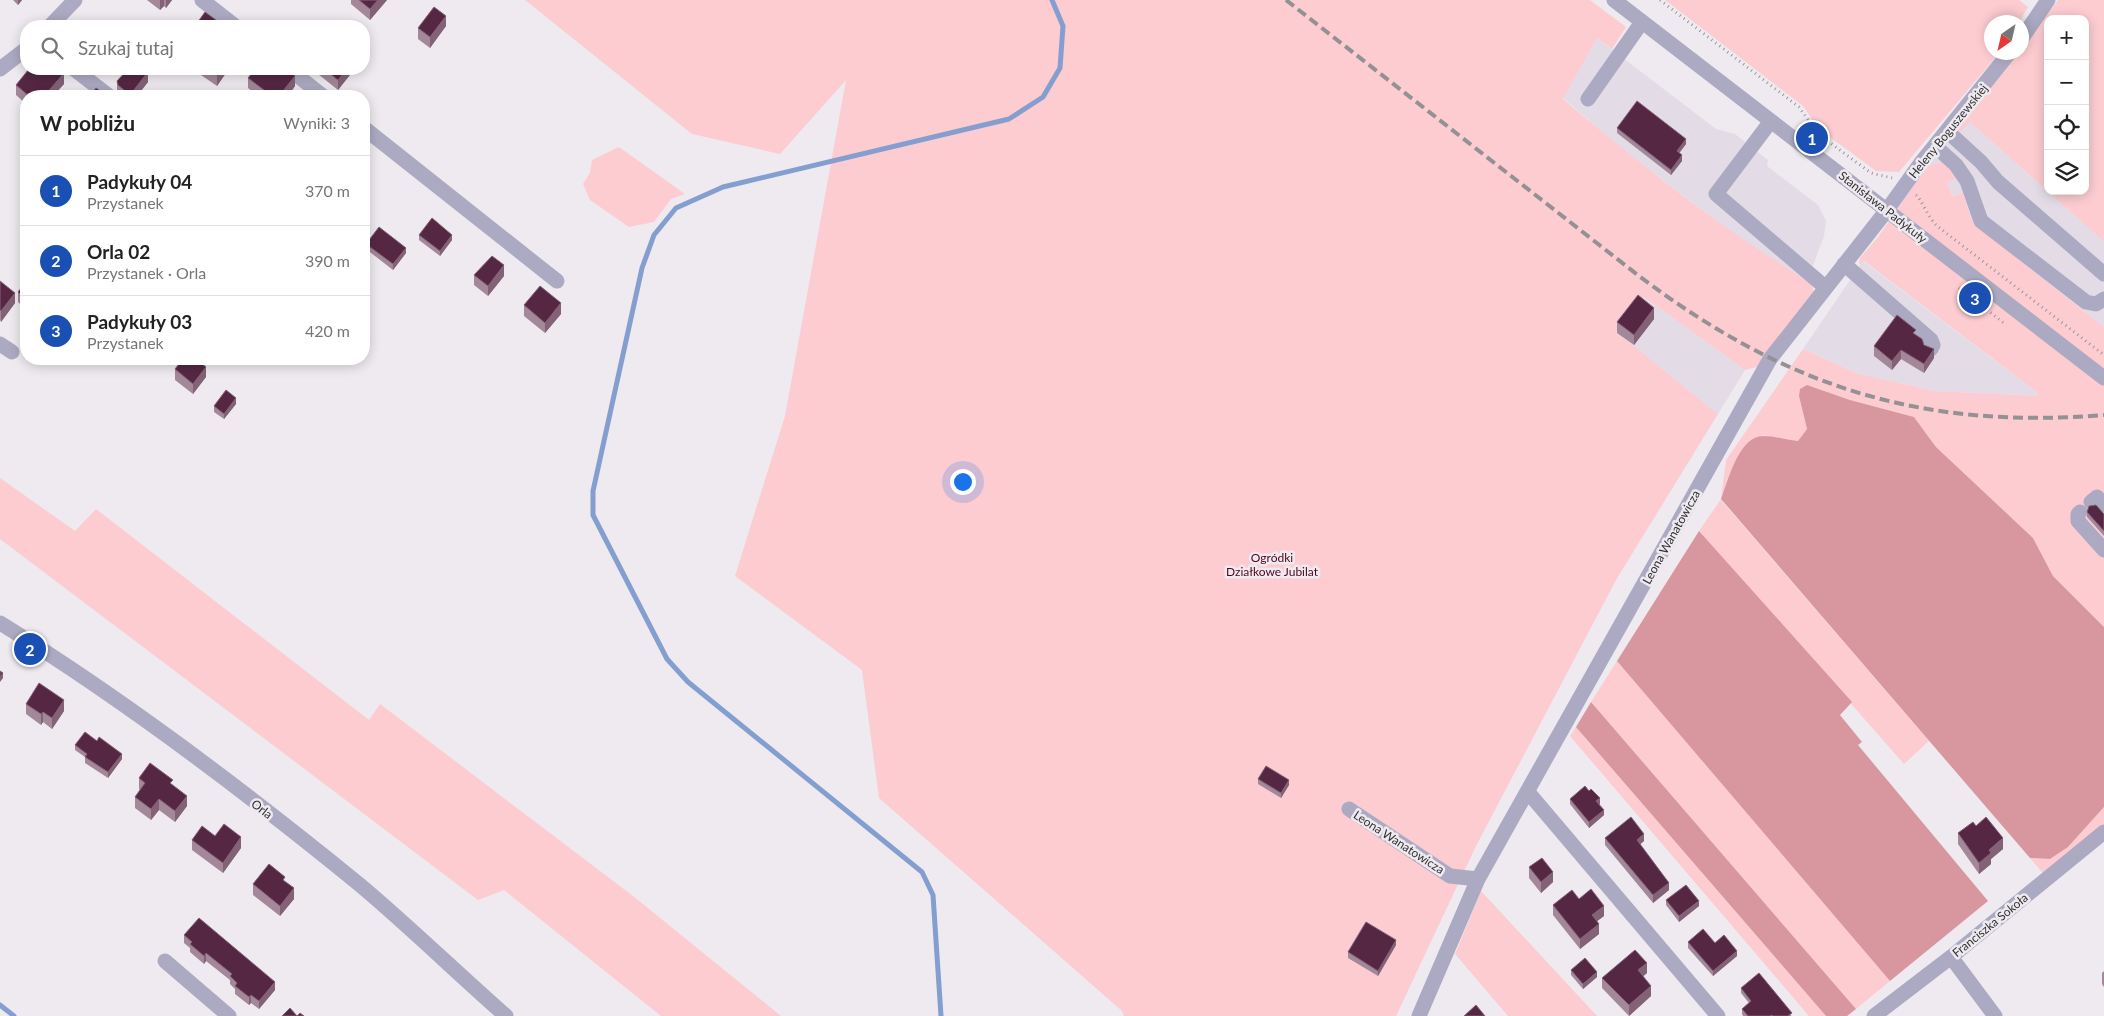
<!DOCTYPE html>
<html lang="pl">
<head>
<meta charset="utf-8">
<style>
  :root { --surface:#fff; --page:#f2f2f2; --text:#222; --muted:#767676; --line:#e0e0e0; --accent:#7c3aed }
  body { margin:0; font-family:Lato,sans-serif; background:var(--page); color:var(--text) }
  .controls { position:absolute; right:15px; top:15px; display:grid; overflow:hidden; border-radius:10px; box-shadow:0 2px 12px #0003 }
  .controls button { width:45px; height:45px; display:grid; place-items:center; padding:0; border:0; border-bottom:1px solid var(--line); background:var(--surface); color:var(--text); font:25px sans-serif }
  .compass { position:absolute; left:1984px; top:15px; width:45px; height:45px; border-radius:50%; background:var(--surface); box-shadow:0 2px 12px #0003; rotate:214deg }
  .you { position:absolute; left:962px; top:481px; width:18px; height:18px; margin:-12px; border:4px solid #fff; border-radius:50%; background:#1a73e8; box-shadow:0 0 0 8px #1a73e833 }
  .badge { display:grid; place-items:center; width:32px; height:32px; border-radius:50%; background:var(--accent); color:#fff; font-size:16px; font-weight:700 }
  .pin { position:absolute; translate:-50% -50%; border:2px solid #fff; box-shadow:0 1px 5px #0006 }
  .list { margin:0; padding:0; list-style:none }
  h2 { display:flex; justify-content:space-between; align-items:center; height:65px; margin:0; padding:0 20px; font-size:21px }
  h2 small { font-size:16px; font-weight:400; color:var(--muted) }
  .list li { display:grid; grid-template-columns:32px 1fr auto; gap:15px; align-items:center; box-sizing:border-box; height:70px; padding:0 20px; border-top:1px solid var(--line) }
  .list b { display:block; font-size:19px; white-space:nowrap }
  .list p { margin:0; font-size:16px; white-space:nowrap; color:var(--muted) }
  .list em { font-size:16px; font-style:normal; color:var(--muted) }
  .icon { flex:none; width:28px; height:28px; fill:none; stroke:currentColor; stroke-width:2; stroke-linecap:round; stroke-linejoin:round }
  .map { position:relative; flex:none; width:2104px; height:1016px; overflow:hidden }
  .search { position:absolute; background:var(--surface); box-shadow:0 2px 12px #0003; left:20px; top:20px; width:350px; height:55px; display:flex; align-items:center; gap:12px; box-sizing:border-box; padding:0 18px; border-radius:20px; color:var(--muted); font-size:19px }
  .panel { position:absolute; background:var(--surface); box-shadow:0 2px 12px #0003; left:20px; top:90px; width:350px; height:275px; border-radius:20px }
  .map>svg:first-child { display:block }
  .built { fill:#e3dce6 }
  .green { fill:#fcccd1; fill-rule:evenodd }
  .forest { fill:#d8979e }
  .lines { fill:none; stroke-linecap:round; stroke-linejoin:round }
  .stream { stroke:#859ed0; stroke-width:5 }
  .path { stroke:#99969a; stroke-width:3; stroke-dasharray:1 4; stroke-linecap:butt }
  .minor { stroke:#acaac2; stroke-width:15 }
  .rail { stroke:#939194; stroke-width:4; stroke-dasharray:10 5; stroke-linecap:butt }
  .wall { fill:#a28899 }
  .shaded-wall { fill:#836277 }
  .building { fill:#552743; stroke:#836277 }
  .labels { text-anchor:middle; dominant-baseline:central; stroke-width:5; stroke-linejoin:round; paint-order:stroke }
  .street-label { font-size:12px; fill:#313032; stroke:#eeeaef }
  .park-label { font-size:12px; fill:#53051d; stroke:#eeeaef }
</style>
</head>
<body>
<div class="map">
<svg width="2104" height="1016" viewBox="0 0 2104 1016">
  <rect width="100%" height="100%" fill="#eeeaef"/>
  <path class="built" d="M1597 38 1716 129 1735 134 1768 160 1767 166 1818 205 1826 221 1824 236 1811 271V283L1752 247 1624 151 1563 98Z
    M1970 122 2104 242V327L1983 231 1971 218 1963 193 1952 196 1947 182 1928 165 1957 129Z
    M1863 261 2039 394 2038 396 1934 391 1856 373 1803 349Z
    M1644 297 1745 370 1718 414 1616 333Z"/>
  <path class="green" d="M525 0H1590L1626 27 1612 49 1597 38 1563 99C1642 166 1722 229 1811 283L1814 292 1760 366 1745 370 1644 297 1616 332 1718 414 1616 580 1476 846 1396 1016H1124L1122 1011 879 798 862 670 735 576 785 416 846 80 780 154 692 134Z
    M1665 0H2019L2028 7 2019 22H1992V52L1999 53 1899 172 1876 171 1819 129 1803 106Z
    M2058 0H2104V242L1970 122 1960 132 1957 129 2018 53 2022 52V48ZM2048 19H2085V191H2048Z
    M619 147 685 194 671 199 654 222 629 227 590 200 583 184 590 173 592 160Z
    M1942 163 1951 169 1957 178 1947 182 1952 196 1963 193 1971 218 1983 231 2104 327V627L2053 576 2033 538 1936 447 1914 417 1850 400 1807 385 1799 396 1807 429 1798 441 1762 435 1721 500 1929 741 1904 764 1699 531 1721 499 1726 460 1803 349 1856 373 1934 391 2038 396V393L1864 261 1860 265 1859 263 1860 258 1878 237 1928 165Z
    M0 478 75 531 96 509 369 720 380 704 633 896 781 1016H661L504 890 478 900 0 539Z
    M1617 661 1890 981 1856 1009 1591 702Z
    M1576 727 1826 1016H1809L1570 736Z
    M2104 807V841L2052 884 2030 858 2050 859 2068 847Z
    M1481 891 1597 1016H1508L1455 954Z"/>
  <path class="forest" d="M1807 385 1850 400 1914 417 1936 447 2033 538 2053 576 2104 627V807L2068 847 2050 859 2030 858 1721 499C1728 481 1739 435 1764 436 1775 436 1787 440 1798 441L1807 429 1799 396 1800 389Z
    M1699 531 1852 702 1840 715 1862 742 1858 745 1988 901 1890 981 1617 661Z
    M1591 702 1856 1009 1847 1016H1826L1576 727Z"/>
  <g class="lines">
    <path class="stream" d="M0 1005 14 1016
      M941 1016 933 895 922 872 688 682 667 659 593 515V491L642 268 654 235 676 208 723 187 1009 119 1043 97 1060 68 1063 26 1052 0"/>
    <path class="path" d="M1660 0 1799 107 1818 134 1871 173 1892 178
      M1916 195C1922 200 1927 216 1937 226L2104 355
      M1959 288 2005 324"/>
    <path class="minor" d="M202 0 235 26
      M1614 0 2104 378
      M50 26 75 0
      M2022 38 2048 0
      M0 69 26 49
      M74 69 109 96
      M289 69 323 96
      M1588 99 1642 22
      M1771 121 1716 194 1825 287
      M364 128 557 281
      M1947 131 1981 162 1998 182 2104 274
      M1935 146 1956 165 1967 181 1981 221 2086 302 2096 304 2104 299
      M1844 264 1931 340 1933 345 1931 349
      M0 344 12 352
      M2091 502 2097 497 2104 505
      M2080 512 2078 514V521L2104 550
      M0 623C126 701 246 792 360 885 410 927 457 973 506 1016
      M1528 792 1718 1016
      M1349 809 1450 876 1478 879 1770 359 1887 210 1920 164 2010 52
      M1951 957 1995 1016
      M165 961 229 1016
      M1419 1016 1478 879
      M1874 1016 1951 957 2104 832"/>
    <path class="rail" d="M1286 0 1639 276C1785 386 1920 430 2104 415"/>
  </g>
  <path class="wall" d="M13 0H22L18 5Z
    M147 0H172L166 8 164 6 160 10Z
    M351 0H387L370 20 351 4Z
    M446 26 430 48 418 39V28Z
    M64 69V71L63 73 64 84 53 96H26V104L16 95V85Z
    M201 69H228V70L217 86 201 75Z
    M318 69H353V71L338 90 318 74Z
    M265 72 295 86 288 96H258L248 88V78Z
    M117 81 148 82 137 96H119L117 92Z
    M26 126V158L20 153V143L25 138V128Z
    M1617 128 1686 144 1679 153 1682 161 1671 175 1617 133Z
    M419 235 452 240 440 256 419 240Z
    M366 244 406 253 393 270 366 249Z
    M474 275 504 276 488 296 474 285Z
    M0 281 15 303 1 322 0 320Z
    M26 282V310L18 302V292Z
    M524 305 561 314 545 333 524 316Z
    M1654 319 1634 345 1617 333V322Z
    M26 327V349L21 345V334Z
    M1916 335 1934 358 1924 373 1901 359 1892 370 1874 356V346Z
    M175 369 206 377 193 394 175 380Z
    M236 404 224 419 214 412V406Z
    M2087 512 2104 514V536L2087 517Z
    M26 704 64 711 52 729 43 722 41 725 26 714Z
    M75 745 122 759 108 778 85 763V757L75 750Z
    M139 778 173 785 187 806 175 822 159 810 151 820 135 808V797L140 790 139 789Z
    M1258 779 1289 785 1281 798 1258 784Z
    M1570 799 1600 804H1599L1604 815 1589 828 1570 804Z
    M1976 826 2003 849 1991 859V864L1979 874 1958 844V833Z
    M215 836 241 848 223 873 192 850V840Z
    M1605 838 1644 841 1640 844 1669 890 1653 903 1605 845Z
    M1529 867 1553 882 1541 893 1529 878Z
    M285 882 294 899 280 916 253 895V884Z
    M1579 899 1604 916 1597 921 1599 934 1580 949 1553 915V905Z
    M1666 900 1699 906 1679 922 1666 905Z
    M184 935 275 990 259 1009 251 1003 249 1005 235 994V989L230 984V980L206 961 204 964 190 952V948L184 943Z
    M1688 942 1715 943 1737 956 1713 976 1688 948Z
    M1396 945 1378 976 1348 958V952Z
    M1571 970 1597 977 1583 989 1571 975Z
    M2104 971V987L2102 984V973Z
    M1647 973 1643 976 1651 996 1629 1016 1602 988V978Z
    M1741 988 1792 1016H1743L1742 1014V1009L1749 1003 1741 993Z"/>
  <path class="shaded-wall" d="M18 0H22L18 5Z
    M160 0H164V6L160 10Z
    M166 0H172L166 8Z
    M378 0H387L370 20V9Z
    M446 16V26L430 48V37Z
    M58 69H64V71L58 79Z
    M222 69H228V70L217 86V75Z
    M347 69H353V71L338 90V80Z
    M148 72V82L137 96H130V95Z
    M64 73V84L53 96H46V94Z
    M295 76V86L288 96H279Z
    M1686 139V144L1677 156V151Z
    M1682 155V161L1671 175V170Z
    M452 235V240L440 256V251Z
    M406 248V253L393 270V264Z
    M504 265V276L488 296V286Z
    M15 293V303L1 322V311Z
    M561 303V314L545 333V323Z
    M1654 308V319L1634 345V335Z
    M1934 349V358L1924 373V364Z
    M1901 350V359L1892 370V361Z
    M206 367V377L193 394V384Z
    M236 398V404L224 419V414Z
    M3 673V678L0 682V677Z
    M64 700V711L52 729V718Z
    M43 712V722L41 725V714Z
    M122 754V759L108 778V772Z
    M1289 780V785L1281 798V793Z
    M187 796V806L175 822V811Z
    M1600 798V804L1596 807V801Z
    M159 799V810L151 820V809Z
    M1604 810V815L1589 828V822Z
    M1644 834V841L1637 847V840Z
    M241 837V848L223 873V863Z
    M2003 838V849L1991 859V864L1979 874V863L1989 850Z
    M1553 872V882L1541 893V882Z
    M1669 883V890L1653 903V895Z
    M294 888V899L280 916V906Z
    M1699 901V906L1679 922V916Z
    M1604 906V916L1592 925V915Z
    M1599 924V934L1580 949V939Z
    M1396 940V945L1378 976V971Z
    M1737 951V956L1713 976V971Z
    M206 953V961L204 964V956Z
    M1647 963V973L1638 981V970Z
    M1597 972V977L1583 989V984Z
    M275 982V990L259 1009V1001Z
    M1651 986V996L1629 1016V1005Z
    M251 995V1003L249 1005V997Z"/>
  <path class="building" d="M359 0H378L370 9Z
    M434 7 446 16 430 37 418 28Z
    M205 12 223 25 222 26H195Z
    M297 23 301 26H295Z
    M29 69H58L64 73 46 94 48 96H29L16 85Z
    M128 69H144L148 72 130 95 118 85 117 81Z
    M207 69H222L217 75Z
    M255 69H260L265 72 267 69H288L295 76 279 96H272L248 78Z
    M324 69H347L338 80Z
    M96 88 108 96H90Z
    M1637 101 1686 139 1677 151 1682 155 1671 170 1617 128Z
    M26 136V148L20 143Z
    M432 218 452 235 440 251 419 235Z
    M379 227 406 248 393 264 366 244Z
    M492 256 504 265 488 286 474 275Z
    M0 281 15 293 1 311 0 310Z
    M26 282V299L18 292Z
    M540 286 561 303 545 323 524 305Z
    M1638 295 1654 308 1634 335 1617 322Z
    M1897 315 1916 330 1913 333 1922 339 1924 345 1934 349 1924 364 1901 350 1892 361 1874 346Z
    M26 327V338L21 334Z
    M183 359H196L206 367 193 384 175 369Z
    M226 390 236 398 224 414 214 406Z
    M2096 505 2104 514V531L2087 512 2089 506Z
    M0 671 3 673 0 677Z
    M39 683 64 700 52 718 43 712 41 714 26 704Z
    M85 732 97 741 99 737 122 754 108 772 85 757 87 754 75 745Z
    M150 763 173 780 170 783 187 796 175 811 159 799 151 809 135 797 145 783 139 778Z
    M1266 766 1289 780 1281 793 1258 779Z
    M1585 786 1589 791 1591 789 1600 798 1596 801 1604 810 1589 822 1570 799Z
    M1631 817 1644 834 1637 840 1669 883 1653 895 1605 838Z
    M1986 817 2003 838 1989 850 1991 853 1979 863 1958 833 1973 822 1976 826Z
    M224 824 241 837 223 863 192 840 202 826 215 836Z
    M1542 858 1553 872 1541 882 1529 867Z
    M269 864 285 877 283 880 294 888 280 906 253 884Z
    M1686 885 1699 901 1679 916 1666 900Z
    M1591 889 1604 906 1592 915 1599 924 1580 939 1553 905 1572 890 1579 899Z
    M199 918 275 982 259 1001 251 995 249 997 235 986 237 983 230 976 232 974 206 953 204 956 190 944 192 942 184 935Z
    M1366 922 1396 940 1378 971 1348 952Z
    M1703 929 1715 943 1724 935 1737 951 1713 971 1688 942Z
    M1635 950 1647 963 1638 970 1651 986 1629 1005 1602 978Z
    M1585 958 1597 972 1583 984 1571 970Z
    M1759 973 1792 1013 1788 1016H1773L1772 1015 1770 1016H1748L1742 1009 1751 1001 1741 988Z
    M1476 1005 1485 1016H1464Z
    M290 1008 297 1016 300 1013 304 1016H282Z"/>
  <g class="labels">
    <g class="street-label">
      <text transform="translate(1948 131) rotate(-51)">Heleny Boguszewskiej</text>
      <text transform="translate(1883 207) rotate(38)">Stanisława Padykuły</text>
      <text transform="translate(1671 537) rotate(-61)">Leona Wanatowicza</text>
      <text transform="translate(262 809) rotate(38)">Orla</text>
      <text transform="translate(1399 842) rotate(33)">Leona Wanatowicza</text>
      <text transform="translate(1990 925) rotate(-39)">Franciszka Sokoła</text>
    </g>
    <g class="park-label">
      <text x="1272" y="557">Ogródki<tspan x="1272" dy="14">Działkowe Jubilat</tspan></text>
    </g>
  </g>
</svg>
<div class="controls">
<button>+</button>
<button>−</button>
<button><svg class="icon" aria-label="locate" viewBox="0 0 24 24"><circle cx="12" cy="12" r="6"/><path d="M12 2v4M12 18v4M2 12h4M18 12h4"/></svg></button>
<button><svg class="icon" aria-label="layers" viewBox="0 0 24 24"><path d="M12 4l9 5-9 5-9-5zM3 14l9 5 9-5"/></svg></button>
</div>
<svg class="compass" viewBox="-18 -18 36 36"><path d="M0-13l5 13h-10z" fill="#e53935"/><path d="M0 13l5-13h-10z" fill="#767676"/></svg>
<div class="you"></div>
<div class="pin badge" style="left:1812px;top:138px;background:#1a4fb4">1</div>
<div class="pin badge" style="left:30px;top:649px;background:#1a4fb4">2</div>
<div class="pin badge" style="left:1975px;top:298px;background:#1a4fb4">3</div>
<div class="search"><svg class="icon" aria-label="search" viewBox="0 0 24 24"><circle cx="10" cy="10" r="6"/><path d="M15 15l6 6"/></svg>Szukaj tutaj</div>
<section class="panel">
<h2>W pobliżu<small>Wyniki: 3</small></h2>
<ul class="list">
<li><span class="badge" style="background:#1a4fb4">1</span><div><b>Padykuły 04</b><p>Przystanek</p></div><em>370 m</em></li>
<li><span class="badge" style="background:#1a4fb4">2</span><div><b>Orla 02</b><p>Przystanek · Orla</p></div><em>390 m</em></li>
<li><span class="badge" style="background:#1a4fb4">3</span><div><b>Padykuły 03</b><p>Przystanek</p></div><em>420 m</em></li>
</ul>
</section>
</div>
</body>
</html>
